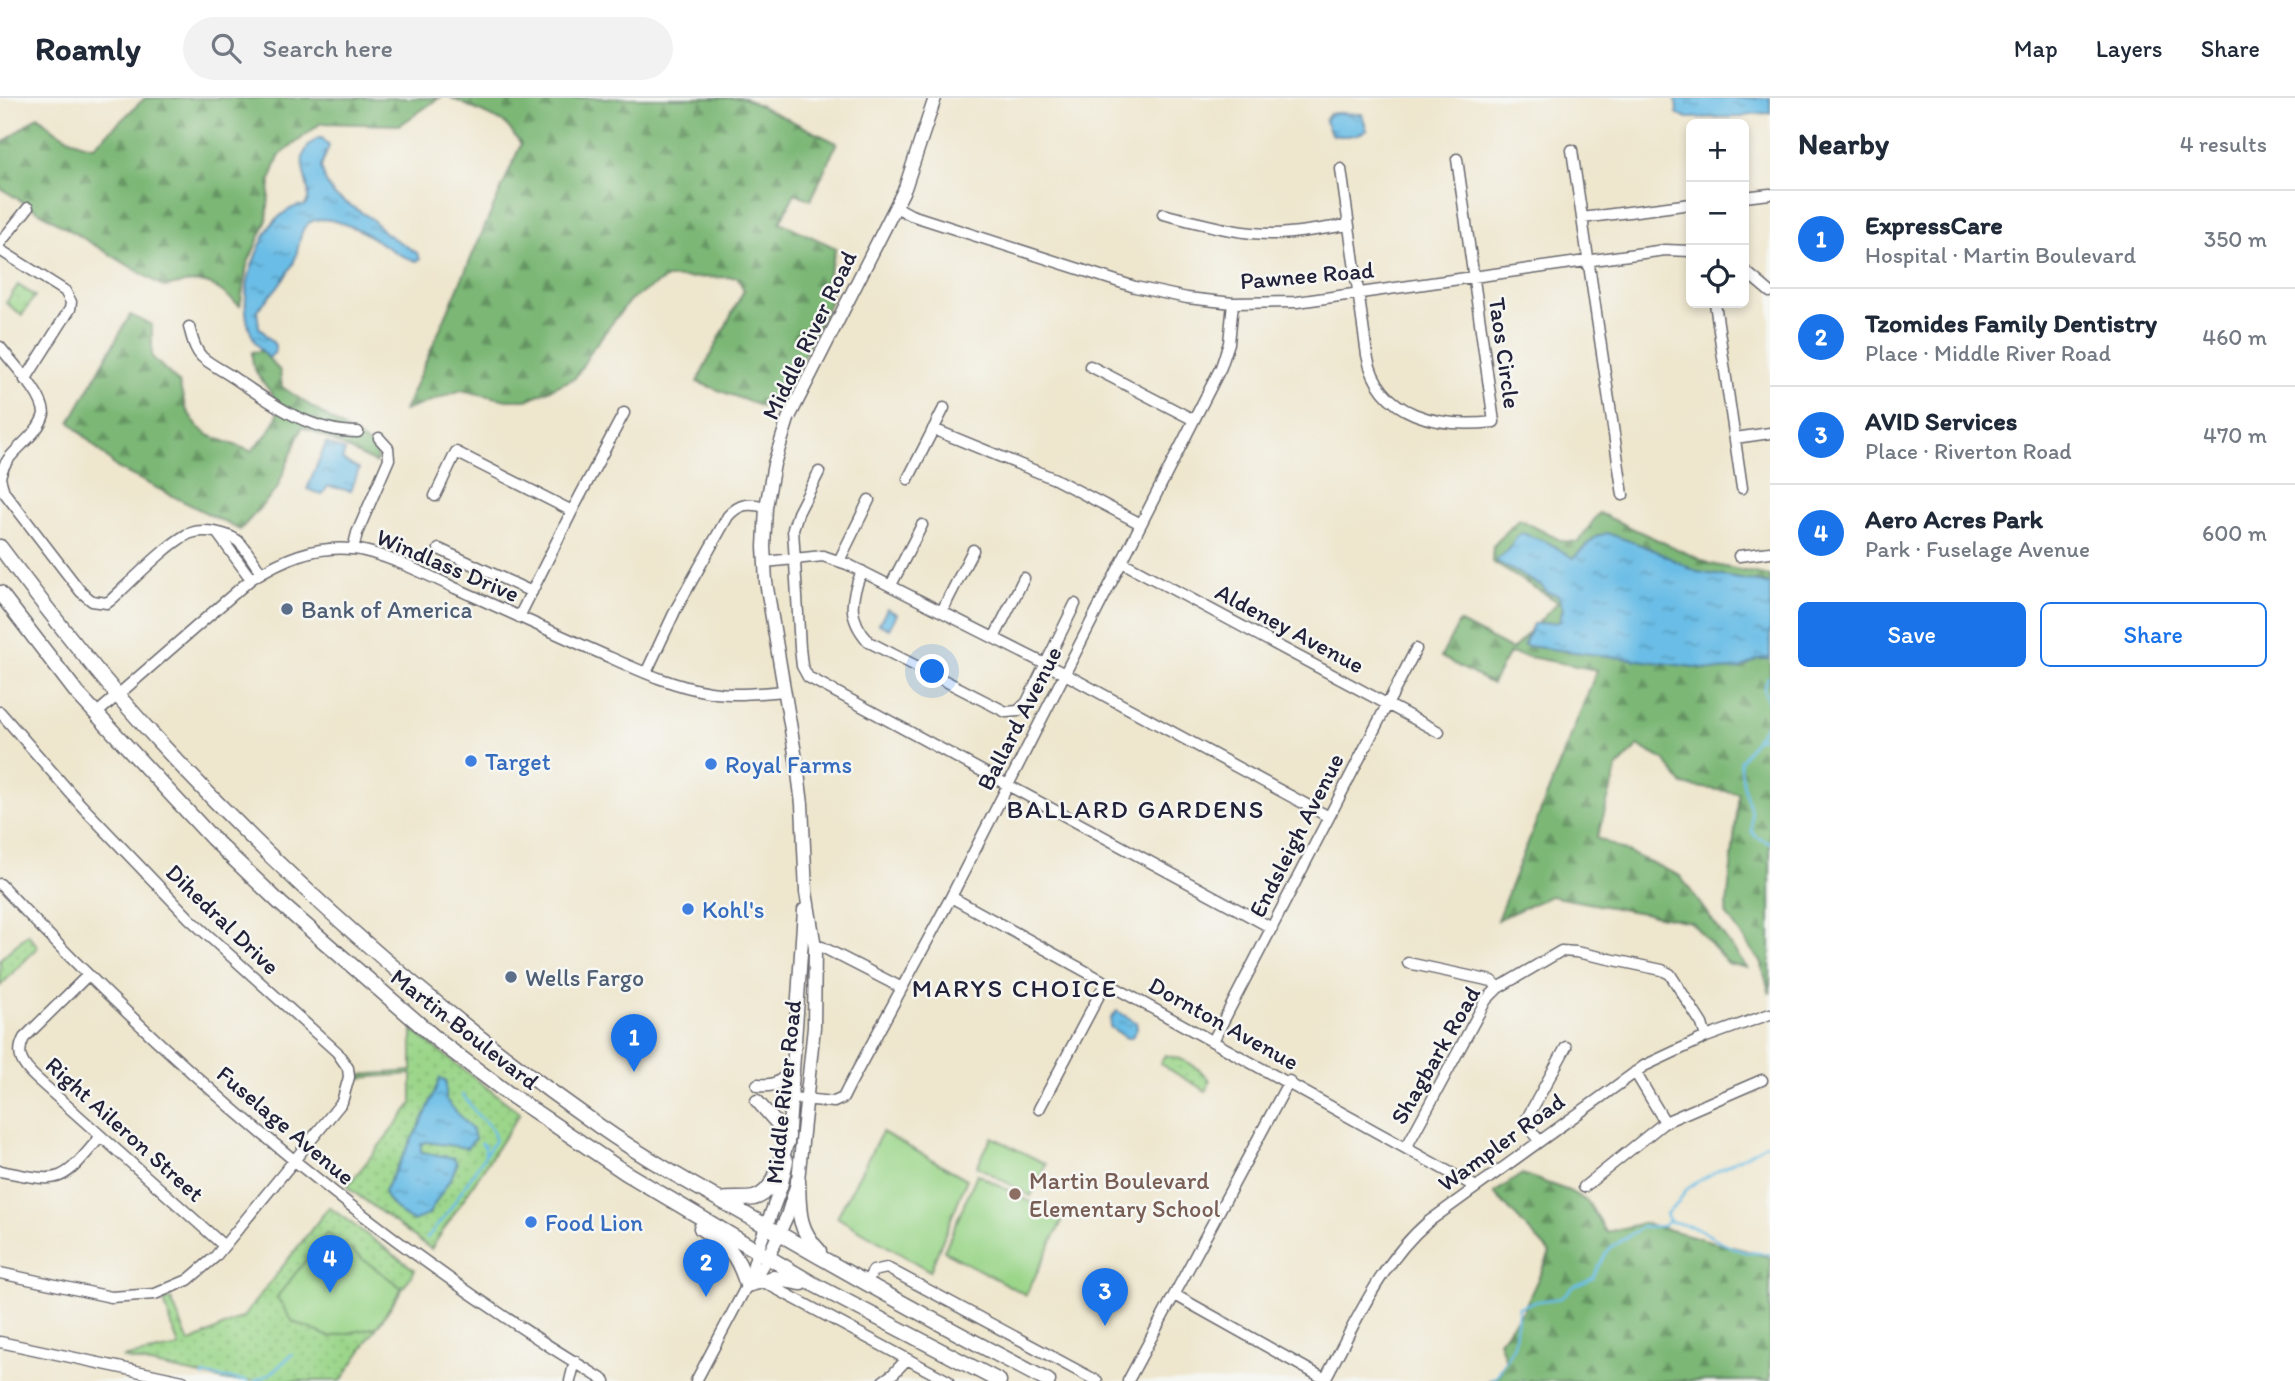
<!DOCTYPE html>
<html lang="en">
<head>
<meta charset="utf-8">
<style>
  :root { --surface:#fff; --page:#f2f2f3; --text:#1f2937; --muted:#747a83; --line:#e0e1e3; --accent:#1a73e8 }
  body { margin:0; font-family:Itim,sans-serif; background:var(--page); color:var(--text) }
  .controls { position:absolute; right:21px; top:21px; display:grid; overflow:hidden; border-radius:10px; box-shadow:0 4px 10px #0003 }
  .controls button { width:63px; height:63px; display:grid; place-items:center; padding:0; border:0; border-bottom:2px solid var(--line); background:var(--surface); color:var(--text); font:35px sans-serif }
  .you { position:absolute; left:933px; top:574px; width:24px; height:24px; margin:-18px; border:5px solid #fff; border-radius:50%; background:#1a73e8; box-shadow:0 0 0 10px #1a73e833 }
  .badge { display:grid; place-items:center; width:46px; height:46px; border-radius:50%; background:var(--accent); color:#fff; font-size:23px; font-weight:700 }
  .pin { position:absolute; translate:-50% -58px; filter:drop-shadow(0 2px 4px #0008) }
  .pin::after { content:''; position:absolute; top:37px; width:24px; height:21px; background:inherit; clip-path:polygon(0 0,100% 0,50% 100%) }
  .list { margin:0; padding:0; list-style:none }
  h2 { display:flex; justify-content:space-between; align-items:center; height:91px; margin:0; padding:0 28px; font-size:30px }
  h2 small { font-size:23px; font-weight:400; color:var(--muted) }
  .list li { display:grid; grid-template-columns:46px 1fr auto; gap:21px; align-items:center; box-sizing:border-box; height:98px; padding:0 28px; border-top:2px solid var(--line) }
  .list b { display:block; font-size:26px; white-space:nowrap }
  .list p { margin:0; font-size:23px; white-space:nowrap; color:var(--muted) }
  .list em { font-size:23px; font-style:normal; color:var(--muted) }
  .actions { display:flex; gap:14px; padding:21px 28px }
  .actions a { flex:1; padding:16px 0; border:2px solid var(--accent); border-radius:10px; text-align:center; font-size:24px; color:var(--accent) }
  .actions .main { background:var(--accent); color:#fff }
  .icon { flex:none; width:38px; height:38px; fill:none; stroke:currentColor; stroke-width:2; stroke-linecap:round; stroke-linejoin:round }
  .map { position:relative; flex:none; width:1770px; height:1283px; overflow:hidden }
  header { display:flex; align-items:center; gap:42px; box-sizing:border-box; height:98px; padding:0 35px; background:var(--surface); border-bottom:2px solid var(--line) }
  header strong { font-size:33px }
  nav { display:flex; gap:38px; margin-inline-start:auto; font-size:24px }
  .search { width:490px; height:63px; background:var(--page); display:flex; align-items:center; gap:18px; box-sizing:border-box; padding:0 24px; border-radius:38px; color:var(--muted); font-size:26px }
  main { display:flex }
  aside { flex:1; background:var(--surface) }
  .map>svg:first-child { display:block }
  .forest { fill:url(#forest-firs); stroke:#4f6c58; stroke-width:2 }
  .park { fill:url(#park-dots); stroke:#5e7c62; stroke-width:2 }
  .pitch { fill:#9bd68a; stroke:#5e7c62; stroke-width:2 }
  .water { fill:url(#water-ripples); stroke:#467090; stroke-width:2 }
  .lines { fill:none; stroke-linecap:round; stroke-linejoin:round }
  .stream { stroke:#6abde6; stroke-width:2.5 }
  .minor-casing { stroke:#69676e; stroke-width:13 }
  .tertiary-casing { stroke:#69676e; stroke-width:15 }
  .secondary-casing { stroke:#69676e; stroke-width:17 }
  .minor { stroke:#fff; stroke-width:10 }
  .tertiary { stroke:#fff; stroke-width:12 }
  .secondary { stroke:#fff; stroke-width:14 }
  .service-dot { fill:#5c6f8a; stroke:#f6f6f2; stroke-width:2.5 }
  .shop-dot { fill:#3f7fe0; stroke:#f6f6f2; stroke-width:2.5 }
  .education-dot { fill:#8d6e63; stroke:#f6f6f2; stroke-width:2.5 }
  .labels { text-anchor:middle; dominant-baseline:central; stroke-width:5; stroke-linejoin:round; paint-order:stroke }
  .street-label { font-size:24px; fill:#22223b; stroke:#f6f6f2 }
  .service-label { font-size:24px; fill:#4e5e75; stroke:#f6f6f2; text-anchor:start }
  .shop-label { font-size:24px; fill:#366cbe; stroke:#f6f6f2; text-anchor:start }
  .education-label { font-size:24px; fill:#785e54; stroke:#f6f6f2; text-anchor:start }
  .neighbourhood-label { font-size:26px; letter-spacing:2px; fill:#22223b; stroke:#f6f6f2 }
</style>
</head>
<body>
<header>
<strong>Roamly</strong>
<div class="search"><svg class="icon" aria-label="search" viewBox="0 0 24 24"><circle cx="10" cy="10" r="6"/><path d="M15 15l6 6"/></svg>Search here</div>
<nav><a>Map</a><a>Layers</a><a>Share</a></nav>
</header>
<main>
<div class="map">
<svg width="1770" height="1283" viewBox="0 0 1770 1283">
  <defs>
    <pattern id="forest-firs" width="22" height="20" patternUnits="userSpaceOnUse" patternTransform="scale(1.75)"><rect width="22" height="20" fill="#7cb776"/><path d="M5 1l3.5 6h-7zM16 11l3.5 6h-7z" fill="#659462"/></pattern>
    <pattern id="park-dots" width="8" height="8" patternUnits="userSpaceOnUse" patternTransform="scale(1.75)"><rect width="8" height="8" fill="#9bd68a"/><path d="M2 2h.1M6 6h.1" fill="none" stroke="#85b778" stroke-width="1.8" stroke-linecap="round"/></pattern>
    <pattern id="water-ripples" width="26" height="14" patternUnits="userSpaceOnUse" patternTransform="scale(1.75)"><rect width="26" height="14" fill="#6abde6"/><path d="M2 4q2-2 4 0t4 0M15 11q2-2 4 0t4 0" fill="none" stroke="#5799bc"/></pattern>
  </defs>
  <rect width="100%" height="100%" fill="#f6f6f2"/>
  <filter id="ink" filterUnits="userSpaceOnUse"><feTurbulence type="fractalNoise" baseFrequency=".0143" numOctaves="2"/><feDisplacementMap in="SourceGraphic" scale="14" xChannelSelector="R" yChannelSelector="G"/><feConvolveMatrix kernelMatrix="1 2 1 2 8 2 1 2 1" color-interpolation-filters="sRGB"/></filter>
  <filter id="wash" filterUnits="userSpaceOnUse"><feTurbulence type="fractalNoise" baseFrequency=".00686" numOctaves="4" result="noise"/><feDisplacementMap in="SourceGraphic" scale="28" xChannelSelector="R" yChannelSelector="G"/><feGaussianBlur stdDeviation="1.57" result="paint"/><feColorMatrix in="noise" values="0 0 0 0 0 0 0 0 0 0 0 0 0 0 0 0 0 1.4 0 .05"/><feComposite in="paint" operator="in"/></filter>
  <g filter="url(#wash)">
    <rect width="100%" height="100%" fill="#eee6cd"/>
    <path class="forest" d="M145 0H439L400 27 321 25 279 58 270 83 267 122 247 167 240 208C207 181 206 180 164 189L0 90V47L38 18C54 33 72 45 94 48Z
      M451 0H744L837 45 811 102 795 95 780 124 836 150 826 184 832 200 776 314 697 284 744 192 737 179 667 180 630 202 593 250 575 280 527 302H507L461 292 404 313 521 46 505 25Z
      M130 217 152 227V259L179 285 186 311 198 329 210 338 251 353C312 297 249 295 252 254L262 253 280 273 282 289 371 348 377 356V362L375 365 314 333 302 329 277 391 240 432 117 370 70 324Z
      M1599 415 1710 466 1770 478V896L1761 865 1726 816 1739 695 1683 687 1664 662 1638 648 1617 670 1597 740 1680 778 1747 870 1728 865 1691 824 1550 798 1497 822 1597 572 1509 555 1492 586 1441 559 1459 524 1512 552 1558 504 1492 464 1493 448 1519 421 1562 443 1578 444Z
      M1522 1076 1569 1093 1588 1104 1606 1134 1644 1125 1770 1159V1283H1488L1498 1278 1506 1263 1499 1243 1523 1213 1550 1155 1494 1095Z"/>
    <path class="park" d="M18 187 35 198 22 217 6 205Z
      M28 836 38 849 0 888V861Z
      M412 932 520 1015 431 1151 347 1089 412 1006V976L359 980V977L412 973Z
      M1165 957C1184 961 1197 967 1210 983L1206 993 1160 966Z
      M329 1109 415 1172 341 1283H229L122 1260 179 1249 164 1203 171 1201 189 1245 243 1219Z"/>
    <path class="pitch" d="M882 1034 967 1081 930 1173 837 1119Z
      M992 1039 1046 1066 1031 1098 977 1068Z
      M977 1076 1063 1121 1026 1197 944 1153Z
      M327 1135 402 1190 377 1229 330 1239 293 1224 277 1199Z"/>
    <path class="water" d="M1676 0H1770V15L1750 16 1742 19 1688 20 1677 16Z
      M1337 15 1362 16 1367 32C1358 38 1341 40 1331 36L1325 23 1329 16Z
      M318 40H322L329 48 321 69 326 84 334 97 372 121 385 135 417 155 420 161 417 163C395 158 375 139 355 130 340 124 311 112 302 134 298 145 298 155 293 166 283 184 271 197 257 212L259 229 275 247V254L269 260C236 231 243 185 259 150 263 142 266 133 272 126 278 119 289 110 298 108 303 107 304 110 307 104 315 85 286 61 318 40Z
      M326 345 345 353 342 362 359 371 351 393 328 388 322 397 307 391Z
      M1522 435 1549 445 1573 460 1597 438 1607 435 1649 450 1698 474 1770 486V561H1758L1740 571 1717 572 1527 548 1524 547 1533 526 1559 524 1563 511 1558 497 1547 494 1542 488 1497 464V461C1512 453 1510 442 1522 435Z
      M887 511 897 516 889 531 879 526Z
      M1117 913 1136 924 1137 931 1131 940H1127L1110 929 1111 920Z
      M440 980 446 983V1002L473 1033 475 1041 467 1050 426 1044 421 1046V1054L454 1060 457 1066 452 1078 428 1117 413 1123C402 1118 387 1105 384 1093L426 1015Z"/>
    <g class="lines">
      <path class="stream" d="M1768 579 1764 591 1770 611
        M1770 621 1740 663 1743 686 1751 714 1752 734 1756 739 1770 745
        M1757 641 1770 637
        M481 1045 485 1049V1055
        M1669 1122 1666 1116 1678 1105 1686 1092 1697 1084 1770 1044
        M427 1140 446 1117 495 1042C494 1028 484 1025 476 1015 470 1008 469 1003 462 997
        M203 1279 204 1277 247 1283
        M255 1283 273 1274 292 1256
        M1489 1283 1497 1278 1514 1247 1519 1209 1533 1204 1561 1200 1573 1189 1593 1180 1605 1156 1613 1148 1642 1129 1663 1128 1669 1123 1697 1130 1732 1150 1745 1154 1770 1156"/>
    </g>
  </g>
  <g filter="url(#ink)">
    <g class="lines">
      <defs>
        <path id="minor" d="M1572 52 1623 397
          M1341 71 1367 257C1379 320 1440 330 1494 324L1457 61
          M1744 99 1770 96
          M896 109 911 117 1135 189 1187 200 1233 205 1297 204 1614 159 1665 152 1691 153
          M1163 116C1200 125 1239 137 1277 136 1301 135 1325 130 1348 127
          M1582 120 1691 106
          M0 145 28 110
          M0 152 65 193 71 204 70 211 25 282
          M1744 172 1770 194
          M1715 205 1742 390
          M189 229C192 239 194 251 202 259 211 267 224 273 234 280 272 306 311 334 358 334
          M0 249C13 266 44 297 44 316 37 342 4 353 0 380
          M1090 268 1194 322
          M933 331 1055 381 1141 426
          M1735 340 1770 335
          M819 374 798 415 793 431 800 550 802 568 808 579 1272 830
          M0 380 4 394 81 494 92 503 107 505 111 502C128 487 172 441 191 435 204 430 227 435 238 443 247 451 254 465 261 474
          M908 381 944 310
          M435 398 456 354 572 413
          M218 436 251 481
          M353 451 357 435 389 361 388 350 379 340
          M439 451 532 494
          M1739 458 1770 454
          M839 463 869 402
          M765 464 823 458 847 466 1065 576 1329 719
          M1122 464 1439 634
          M862 473C850 501 847 520 869 544L1006 614 1018 613 1027 604 1075 506
          M891 487 922 427
          M942 513 973 452
          M519 519 572 413 624 315
          M994 540 1024 480
          M646 575 676 511 728 418C740 405 749 405 766 409
          M0 614 80 706 190 821 337 954 348 970 349 979 342 1004 215 1159 188 1182 155 1196 111 1199 0 1175
          M96 616 251 481C283 461 312 448 351 451 377 452 430 478 455 490 503 511 552 534 600 555 636 571 671 588 710 594 734 598 760 595 784 593
          M0 786C179 978 380 1146 605 1283
          M951 799 1476 1089
          M815 849H822L902 890
          M1408 865 1492 883 1498 890
          M87 878 24 940C15 957 23 968 36 980L224 1148
          M1213 943 1416 551
          M1635 974 1665 1024
          M792 1000 834 1004 843 1000 849 988 951 799 1221 269 1229 245 1233 205
          M1039 1011 1106 884
          M1539 1043 1525 1024 1566 949
          M1406 1050 1486 902 1498 890 1561 853 1576 854 1662 872 1670 876 1702 926 1706 939
          M0 1073C62 1085 60 1087 101 1038
          M1584 1089 1665 1024 1762 982
          M762 1183 948 1283
          M748 1184 757 1153
          M866 1185 873 1173 887 1170 1097 1283
          M1175 1197 1325 1281
          M0 1244 183 1283
          M570 1283 575 1263
          M696 1283 747 1187 759 1174 768 1159
          M883 1283 893 1276 907 1261
          M1128 1283 1289 983
          M1324 1283C1354 1228 1380 1165 1428 1124L1644 968 1706 939 1770 916"/>
        <path id="tertiary" d="M758 987C776 989 784 983 793 968
          M757 1003 788 1038
          M788 1045 804 812
          M757 1153 781 1089 787 1063
          M768 1159 787 1118 798 1082 814 929 815 849 806 794 802 706 797 667 766 484 764 449 766 409 774 366 788 321 905 90 935 0"/>
        <path id="secondary" d="M0 449C52 518 105 586 164 649 295 791 441 917 599 1028 656 1068 719 1101 780 1136 868 1187 958 1236 1048 1283
          M0 495 77 595 212 740 281 806 440 944 509 996 626 1075 815 1187 999 1283
          M798 1082C799 1112 797 1130 819 1153
          M720 1102C730 1100 743 1102 754 1100 777 1094 782 1057 788 1038
          M701 1130C729 1148 737 1155 747 1187L773 1180 802 1185"/>
      </defs>
      <use href="#minor" class="minor-casing"/>
      <use href="#tertiary" class="tertiary-casing"/>
      <use href="#secondary" class="secondary-casing"/>
      <use href="#minor" class="minor"/>
      <use href="#tertiary" class="tertiary"/>
      <use href="#secondary" class="secondary"/>
    </g>
  </g>
  <g class="service-dot">
    <circle cx="287" cy="511" r="7"/>
    <circle cx="511" cy="879" r="7"/>
  </g>
  <g class="shop-dot">
    <circle cx="471" cy="663" r="7"/>
    <circle cx="711" cy="666" r="7"/>
    <circle cx="688" cy="811" r="7"/>
    <circle cx="531" cy="1124" r="7"/>
  </g>
  <circle class="education-dot" cx="1015" cy="1096" r="7"/>
  <g class="labels">
    <g class="street-label">
      <text transform="translate(1307 177) rotate(-5)">Pawnee Road</text>
      <text transform="translate(809 237) rotate(-64)">Middle River Road</text>
      <text transform="translate(1505 255) rotate(82)">Taos Circle</text>
      <text transform="translate(448 467) rotate(23)">Windlass Drive</text>
      <text transform="translate(1290 530) rotate(28)">Aldeney Avenue</text>
      <text transform="translate(1019 620) rotate(-63)">Ballard Avenue</text>
      <text transform="translate(1296 737) rotate(-63)">Endsleigh Avenue</text>
      <text transform="translate(223 821) rotate(44)">Dihedral Drive</text>
      <text transform="translate(1224 925) rotate(29)">Dornton Avenue</text>
      <text transform="translate(465 931) rotate(38)">Martin Boulevard</text>
      <text transform="translate(1435 957) rotate(-60)">Shagbark Road</text>
      <text transform="translate(783 994) rotate(-84)">Middle River Road</text>
      <text transform="translate(286 1027) rotate(40)">Fuselage Avenue</text>
      <text transform="translate(125 1031) rotate(42)">Right Aileron Street</text>
      <text transform="translate(1501 1044) rotate(-36)">Wampler Road</text>
    </g>
    <g class="service-label">
      <text x="301" y="511">Bank of America</text>
      <text x="525" y="879">Wells Fargo</text>
    </g>
    <g class="shop-label">
      <text x="485" y="663">Target</text>
      <text x="725" y="666">Royal Farms</text>
      <text x="702" y="811">Kohl's</text>
      <text x="545" y="1124">Food Lion</text>
    </g>
    <g class="education-label">
      <text x="1029" y="1082">Martin Boulevard<tspan x="1029" dy="28">Elementary School</tspan></text>
    </g>
    <g class="neighbourhood-label">
      <text x="1136" y="711">BALLARD GARDENS</text>
      <text x="1015" y="890">MARYS CHOICE</text>
    </g>
  </g>
</svg>
<div class="controls">
<button>+</button>
<button>−</button>
<button><svg class="icon" aria-label="locate" viewBox="0 0 24 24"><circle cx="12" cy="12" r="6"/><path d="M12 2v4M12 18v4M2 12h4M18 12h4"/></svg></button>
</div>
<div class="you"></div>
<div class="pin badge" style="left:634px;top:974px">1</div>
<div class="pin badge" style="left:706px;top:1199px">2</div>
<div class="pin badge" style="left:1105px;top:1228px">3</div>
<div class="pin badge" style="left:330px;top:1195px">4</div>
</div>
<aside>
<h2>Nearby<small>4 results</small></h2>
<ul class="list">
<li><span class="badge">1</span><div><b>ExpressCare</b><p>Hospital · Martin Boulevard</p></div><em>350 m</em></li>
<li><span class="badge">2</span><div><b>Tzomides Family Dentistry</b><p>Place · Middle River Road</p></div><em>460 m</em></li>
<li><span class="badge">3</span><div><b>AVID Services</b><p>Place · Riverton Road</p></div><em>470 m</em></li>
<li><span class="badge">4</span><div><b>Aero Acres Park</b><p>Park · Fuselage Avenue</p></div><em>600 m</em></li>
</ul>
<div class="actions"><a class="main">Save</a><a>Share</a></div>
</aside>
</main>
</body>
</html>
